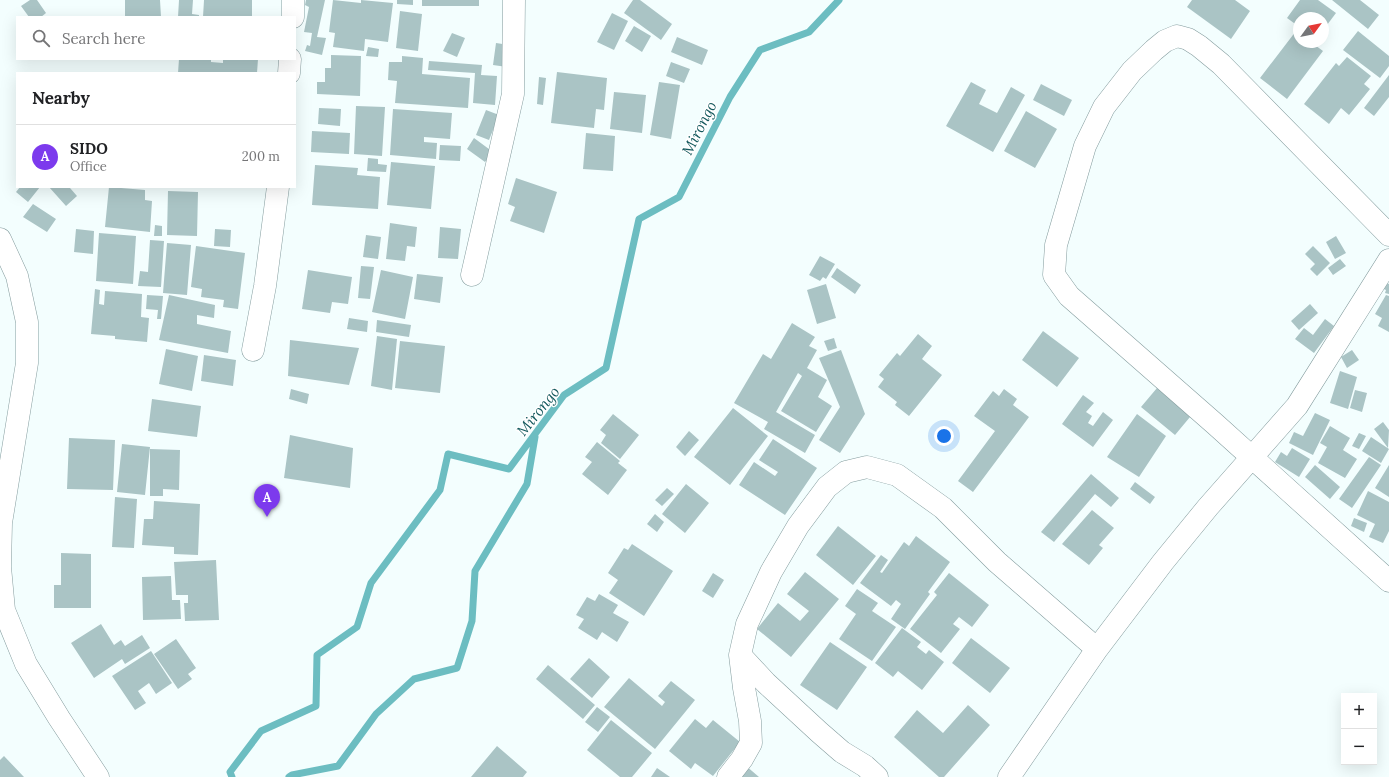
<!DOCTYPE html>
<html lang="en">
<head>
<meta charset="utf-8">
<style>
  :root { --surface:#fff; --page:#f2f2f2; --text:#202124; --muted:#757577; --line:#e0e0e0; --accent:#7c3aed }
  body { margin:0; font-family:Lora,serif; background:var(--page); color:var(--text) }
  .controls { position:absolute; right:12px; bottom:12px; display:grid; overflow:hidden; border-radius:0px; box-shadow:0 4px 16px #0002 }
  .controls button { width:36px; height:36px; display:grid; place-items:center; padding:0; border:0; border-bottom:1px solid var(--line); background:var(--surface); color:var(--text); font:20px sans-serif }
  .compass { position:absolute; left:1293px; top:12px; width:36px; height:36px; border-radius:50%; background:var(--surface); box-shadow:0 4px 16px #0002; rotate:57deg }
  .you { position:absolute; left:944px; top:436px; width:14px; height:14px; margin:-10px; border:3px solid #fff; border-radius:50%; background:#1a73e8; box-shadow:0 0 0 6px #1a73e833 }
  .badge { display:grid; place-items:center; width:26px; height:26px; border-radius:50%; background:var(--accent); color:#fff; font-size:13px; font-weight:700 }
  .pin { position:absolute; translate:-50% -33px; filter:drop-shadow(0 1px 2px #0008) }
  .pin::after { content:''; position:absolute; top:21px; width:14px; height:12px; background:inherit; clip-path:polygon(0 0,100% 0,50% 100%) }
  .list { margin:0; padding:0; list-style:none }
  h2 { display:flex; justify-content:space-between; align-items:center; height:52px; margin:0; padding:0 16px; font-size:17px }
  h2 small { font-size:13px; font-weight:400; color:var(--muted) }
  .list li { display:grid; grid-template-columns:26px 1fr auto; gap:12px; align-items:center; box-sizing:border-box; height:64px; padding:0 16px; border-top:1px solid var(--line) }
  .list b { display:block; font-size:15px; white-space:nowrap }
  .list p { margin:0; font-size:13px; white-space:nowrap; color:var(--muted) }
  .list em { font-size:13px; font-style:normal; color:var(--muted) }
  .icon { flex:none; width:22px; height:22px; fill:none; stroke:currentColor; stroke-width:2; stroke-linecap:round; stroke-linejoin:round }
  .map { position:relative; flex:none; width:1389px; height:777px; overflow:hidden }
  .search { position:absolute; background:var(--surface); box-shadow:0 4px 16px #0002; left:16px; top:16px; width:280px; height:44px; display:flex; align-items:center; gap:10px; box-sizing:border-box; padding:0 14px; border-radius:0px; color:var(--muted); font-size:15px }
  .panel { position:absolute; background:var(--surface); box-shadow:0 4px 16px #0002; left:16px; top:72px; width:280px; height:116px; border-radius:0px }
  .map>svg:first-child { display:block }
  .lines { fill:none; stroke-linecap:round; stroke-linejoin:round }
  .stream { stroke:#6cbdc1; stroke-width:7 }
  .building { fill:#aac4c5 }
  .minor-casing { stroke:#849c9e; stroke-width:23 }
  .minor { stroke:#fff; stroke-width:22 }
  .labels { text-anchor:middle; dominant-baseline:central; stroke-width:3; stroke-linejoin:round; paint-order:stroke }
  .water-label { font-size:15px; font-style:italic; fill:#14595d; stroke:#fff }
</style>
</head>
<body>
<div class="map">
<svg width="1389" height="777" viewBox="0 0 1389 777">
  <rect width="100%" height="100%" fill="#f3fefe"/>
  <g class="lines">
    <path class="stream" d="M232 777 230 772 261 731 316 706 317 655 357 627 371 583 440 490 448 454 509 469 564 395 606 368 639 219 679 197 730 97 760 50 809 32 839 0
      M289 777 292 775 338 766 376 714 414 679 457 668 472 621 475 571 527 484 535 437"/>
  </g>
  <path class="building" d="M30 0H37L46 13 41 17H29L21 6Z
    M125 0H160L161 17H125Z
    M179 0H193L192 14 199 15V17H178Z
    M204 0H252V17H203Z
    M306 0H325L317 37 326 38 322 55 305 51 307 45 310 46 312 33 304 32 309 7 305 5Z
    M333 0 361 3V0L393 3 388 42 365 39 364 51 333 47 335 33 329 32Z
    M397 0H413V5L397 4Z
    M422 0H479V6H422Z
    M633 0H640L672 24 661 40 624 13Z
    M1192 0H1235L1250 11 1231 39 1187 7Z
    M1300 0H1318L1336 13 1324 29 1323 28V18H1309L1306 15 1304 18H1299L1298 26 1287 18Z
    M1332 0H1360L1379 15 1368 29Z
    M400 11 422 14 418 51 396 48Z
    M612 13 628 21 614 50 597 42Z
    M634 26 651 36 642 52 625 41Z
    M1296 31 1299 33V42H1311L1323 51 1287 99 1260 78Z
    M1358 31 1389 56V66L1380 78 1343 50Z
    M452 33 465 38 457 57 443 51Z
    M677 37 708 50 702 65 671 52Z
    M496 43 509 45 507 67 493 65Z
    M368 47 379 49 378 57 366 56Z
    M331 55 361 56 360 96 317 94V82H325V68H331Z
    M402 56 423 58 422 74 470 78 468 108 395 103 397 81 388 80 389 62H402Z
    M1347 57 1371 76 1364 84 1370 89 1349 115 1341 108 1329 124 1304 104 1336 63 1339 66Z
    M179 59H211V62L223 63V59H258L257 73H178Z
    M429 61 482 65 481 75 497 76 495 105 473 103 475 73 428 70Z
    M671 62 690 69 684 83 666 76Z
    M557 72 607 78 604 110 596 109 594 128 551 123Z
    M1389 75V97L1374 116 1364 108Z
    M539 77 546 78 543 105 537 104Z
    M659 82 680 85 671 139 650 135Z
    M971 82 986 90 979 104 997 113 1011 87 1025 95 993 152 946 126Z
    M1041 84 1072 100 1064 116 1033 100Z
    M614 92 646 95 642 133 610 129Z
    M356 106 385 107 382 156 354 154Z
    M319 108 341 109 340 126 318 124Z
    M393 109 452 113 450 139 424 137V142L437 143 436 159 390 155Z
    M486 110 499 115 489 140 476 135Z
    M1026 111 1057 129 1035 168 1004 151Z
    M312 131 350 133 349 154 311 152Z
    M586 133 615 136 613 171 583 169Z
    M474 138 493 152 485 162 467 149Z
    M440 145 461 146 460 161 439 160Z
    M368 158 378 159V164L387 165 386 172 367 171Z
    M391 162 435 166 431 209 387 205Z
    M315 165 358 168 357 175 380 177 378 209 312 205Z
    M516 178 557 192 544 233 510 221 515 207 508 204Z
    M20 187H40L28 202 16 192Z
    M49 187H71L70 188 77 196 66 206Z
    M109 187 145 190V200L152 201 150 232 105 227Z
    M168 191 198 192 197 236 167 235Z
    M33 204 56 219 47 232 23 217Z
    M390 223 417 227 415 247 407 246 405 261 386 259Z
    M155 225 162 226V236H154Z
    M440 227 461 229 458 259 438 258Z
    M76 229 94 231 93 254 74 252Z
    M215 229 231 230 230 247 214 246Z
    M99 233 136 236 133 284 96 281Z
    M366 235 381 237 378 259 363 257Z
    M1336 236 1346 253 1335 259 1326 242Z
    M150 240 164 241 161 287 138 286 140 271 148 272Z
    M167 243 191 245 187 295 163 293Z
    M196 246 245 253 238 309 223 307 224 300 201 297 202 289 191 287Z
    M1313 246 1330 263 1317 276 1310 269 1315 264 1305 254Z
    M820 256 835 264 826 279 823 277 820 281 809 275Z
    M1340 259 1346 266 1333 275 1328 268Z
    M361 266 374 267 370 299 358 298Z
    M837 268 861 285 855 294 831 277Z
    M308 270 352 277 348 304 332 302 330 313 302 309Z
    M381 270 413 277 405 319 372 312Z
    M417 274 443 277 440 303 414 299Z
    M1382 281 1389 284V294L1385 293 1386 290 1379 287Z
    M826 284 836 318 817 324 807 290Z
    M95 289 100 290 99 304 104 305 105 291 142 294 141 317 149 318 147 342 115 339V336L91 334Z
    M147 295 163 296 161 319H157L158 310 146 309Z
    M169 295 215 305 214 318 197 315V324L231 331 228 353 159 340Z
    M1386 295 1389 296V332L1378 326 1382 318 1375 314Z
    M1310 304 1318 313 1299 330 1291 321Z
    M349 318 368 321 367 332 347 329Z
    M1325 319 1334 326 1314 353 1295 339 1304 328 1313 335Z
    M377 320 411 325 409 337 376 332Z
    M792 323 815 337 809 346 817 350 807 368 827 380 818 397 832 406 816 432 781 411 802 376 798 373 776 412 815 435 805 453 764 429 768 422 734 403 763 354 771 359Z
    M1043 331 1079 358 1057 387 1022 360Z
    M918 334 932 346 922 359 942 375 909 416 895 405 897 402 878 387 884 379 879 375 897 353 900 356Z
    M377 336 397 339 392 390 371 386Z
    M834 338 837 348 828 351 824 341Z
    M290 340 359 348 349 385 288 376Z
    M400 341 445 346 440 393 395 388Z
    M166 349 198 356 192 391 159 384Z
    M841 350 865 414 840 453 819 440 840 407 819 358Z
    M1352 350 1359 360 1347 368 1341 357Z
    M204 355 236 360 233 386 201 381Z
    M1340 371 1357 377 1348 409 1330 403Z
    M1157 388 1171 400 1195 411 1175 435 1141 407Z
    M291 389 309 394 307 404 289 399Z
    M1004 389 1017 399 1013 405 1029 417 973 492 958 481 995 431 974 416 993 391 999 396Z
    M1355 390 1367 393 1362 412 1350 408Z
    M1083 395 1094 403 1086 412 1092 416 1088 423 1093 426 1103 412 1113 420 1093 447 1062 424Z
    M152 399 201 406 197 437 148 431Z
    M733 408 768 436 730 485 694 457Z
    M1315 413 1330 420 1313 455 1289 443 1294 432 1303 436Z
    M613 414 639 435 620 459 601 443 606 435 600 430Z
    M1137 414 1166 436 1139 477 1107 457Z
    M1383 422 1389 430 1388 448 1374 429Z
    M1330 426 1350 438 1343 450 1357 459 1345 478 1318 463 1327 447 1320 443Z
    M689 431 699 440 685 456 676 447Z
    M1359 433 1366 436 1359 449 1352 446Z
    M290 435 353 448 350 488 284 478Z
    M1371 437 1389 449 1381 463 1362 451Z
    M69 438 115 440 113 490 67 489Z
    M773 439 817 468 785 515 739 485 754 462 775 476 778 472 759 460Z
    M597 442 620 461 618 463 627 470 608 495 582 474 592 462 585 457Z
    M122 444 150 447 145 495 117 492Z
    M1292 448 1310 459 1299 477 1275 462 1281 452 1287 456Z
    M150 449 180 450 179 490 163 489V496H150Z
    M1369 457 1381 465 1352 508 1339 499Z
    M1315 465 1340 487 1330 499 1305 477Z
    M1389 465V497L1375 488Z
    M1091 474 1119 498 1111 507 1095 494 1054 542 1041 532Z
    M1135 482 1155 497 1150 504 1130 489Z
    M686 484 709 503 685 533 662 514Z
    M667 488 674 494 662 506 655 500Z
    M1368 491 1389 502V531L1383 543 1369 537 1375 524 1357 515Z
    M115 497 137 499 134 548 112 547Z
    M154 501 200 504 198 555 174 554V547L142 545 144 519H153Z
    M1092 510 1114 528 1099 545 1103 548 1089 565 1062 544Z
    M655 514 664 522 657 532 647 524Z
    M1354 518 1367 523 1364 532 1351 526Z
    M838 526 876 556 853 585 816 555Z
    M916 536 950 562 928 592 930 594 905 629 891 619 901 604 896 600 891 606 860 583 881 555 888 560 880 572 882 573 904 542 909 546Z
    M632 544 673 571 644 616 609 593 618 580 608 573 624 548 628 550Z
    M61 553 91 554V608H54V585H61Z
    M216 560 219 620 185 621 184 603H188V595H176L174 562Z
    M805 572 839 599 791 657 757 629 778 603 800 621 809 611 787 594Z
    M713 573 724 580 713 598 702 591Z
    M949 573 989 605 972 627 959 617 953 624 960 629 941 653 910 629 937 595 934 592Z
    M171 576 172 600H180L181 619 143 620 142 577Z
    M857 589 878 603 872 611 896 627 872 661 839 639 856 614 845 606Z
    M599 594 618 605 613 613 629 622 617 642 602 632 597 640 578 628 584 619 576 615 587 597 595 601Z
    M101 624 114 645 121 640 125 646 142 635 150 648 125 664 122 659 94 678 71 643Z
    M902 628 921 642 917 647 926 654 929 650 944 662 922 690 898 671 893 677 875 663Z
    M971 638 1010 668 990 693 952 663Z
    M176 639 196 668 188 674 192 679 178 689 154 654Z
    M830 642 867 667 837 710 800 685Z
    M151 651 172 683 156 694 149 683 138 691 146 703 135 710 112 676Z
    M589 658 610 677 592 698 570 679Z
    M548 665 595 705 583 719 536 679Z
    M629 678 662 706 665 702 658 696 671 681 695 700 655 749 604 707Z
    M968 705 990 725 944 777H939L894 737 917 710 943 733Z
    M597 707 610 717 598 732 585 722Z
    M695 719 706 728 713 720 740 742 713 776 695 763 691 769 669 751Z
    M611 720 652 753 632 777H620L587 750Z
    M497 746 527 772 523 777H471Z
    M4 756 24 777H0V760Z
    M745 765 759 777H735Z
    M657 768 670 777H651Z"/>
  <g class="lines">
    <defs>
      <path id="minor" d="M293 17V0
        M289 73 290 59
        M1389 235 1221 64 1199 46 1188 39 1177 36 1165 41 1154 50 1132 71 1104 107 1085 146 1056 245 1054 275 1069 296 1215 424 1389 581
        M0 239 17 276 27 322V363L1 523 0 567 4 610 26 664 59 718 98 777
        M472 275 513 94 514 0
        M253 350 265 286 278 187
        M740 655 766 683 819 732 842 752 865 766 877 777
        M728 777 742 759 751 743 750 721 744 688 740 655 747 624 771 572 798 526 827 487 846 472 867 467 897 475 943 508 997 562 1097 649
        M1009 777 1097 649 1163 562 1208 507 1297 406 1389 260"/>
    </defs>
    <use href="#minor" class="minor-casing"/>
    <use href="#minor" class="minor"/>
  </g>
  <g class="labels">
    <g class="water-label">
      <text transform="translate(699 128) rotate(-63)">Mirongo</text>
      <text transform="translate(538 411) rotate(-51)">Mirongo</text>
    </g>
  </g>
</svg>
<div class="controls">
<button>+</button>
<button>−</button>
</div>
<svg class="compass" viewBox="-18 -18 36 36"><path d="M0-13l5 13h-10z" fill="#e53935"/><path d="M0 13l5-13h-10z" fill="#757577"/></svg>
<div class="you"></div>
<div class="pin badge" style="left:267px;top:517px">A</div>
<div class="search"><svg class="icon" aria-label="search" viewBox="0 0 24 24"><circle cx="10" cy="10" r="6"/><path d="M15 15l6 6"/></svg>Search here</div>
<section class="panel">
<h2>Nearby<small></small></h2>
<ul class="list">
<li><span class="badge">A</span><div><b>SIDO</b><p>Office</p></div><em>200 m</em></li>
</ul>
</section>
</div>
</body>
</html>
